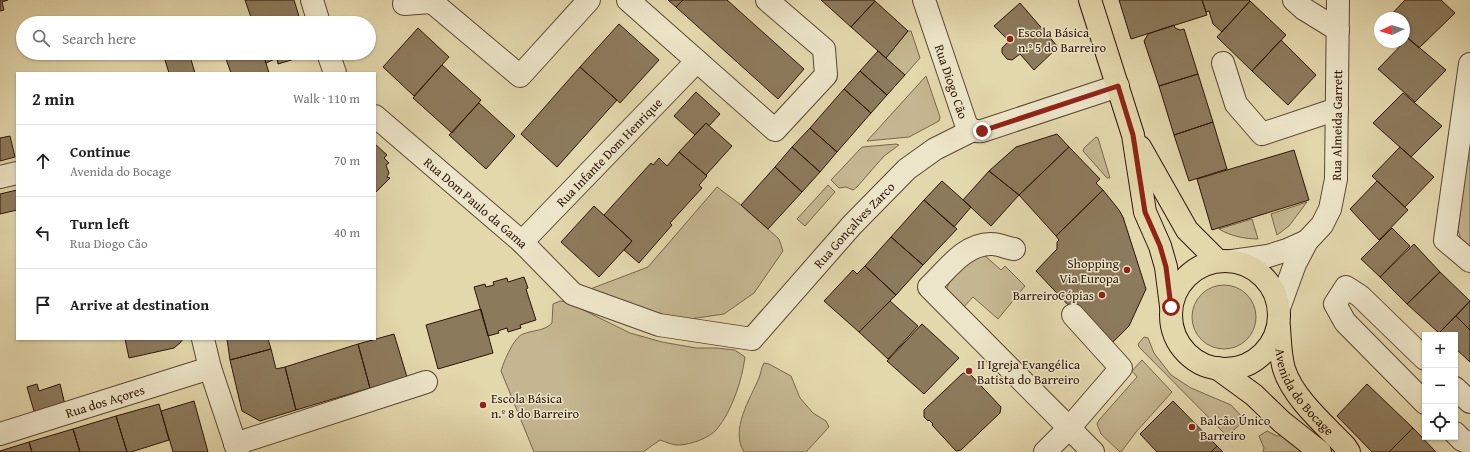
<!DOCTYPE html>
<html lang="en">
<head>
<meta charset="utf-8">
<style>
  :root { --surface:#fff; --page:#f2f2f2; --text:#222; --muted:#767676; --line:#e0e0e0 }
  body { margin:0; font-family:"Gentium Book Plus",serif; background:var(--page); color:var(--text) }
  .controls { position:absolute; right:12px; bottom:12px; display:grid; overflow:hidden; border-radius:0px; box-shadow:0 1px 3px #0004 }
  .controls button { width:36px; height:36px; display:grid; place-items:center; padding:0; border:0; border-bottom:1px solid var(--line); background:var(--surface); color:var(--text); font:20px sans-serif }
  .compass { position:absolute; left:1374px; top:12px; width:36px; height:36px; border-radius:50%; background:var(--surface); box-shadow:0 1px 3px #0004; rotate:266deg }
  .stop { position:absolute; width:12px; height:12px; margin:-9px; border:3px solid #8f2418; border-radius:50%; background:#fff }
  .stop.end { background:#8f2418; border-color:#fff; box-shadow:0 1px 4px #0008 }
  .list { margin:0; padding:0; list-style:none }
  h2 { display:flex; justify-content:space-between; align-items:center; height:52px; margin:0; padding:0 16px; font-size:17px }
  h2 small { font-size:13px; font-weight:400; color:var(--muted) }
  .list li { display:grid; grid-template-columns:26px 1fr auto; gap:12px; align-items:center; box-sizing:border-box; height:72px; padding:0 16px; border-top:1px solid var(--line) }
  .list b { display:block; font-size:15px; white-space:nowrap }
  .list p { margin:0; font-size:13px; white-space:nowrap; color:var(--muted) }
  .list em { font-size:13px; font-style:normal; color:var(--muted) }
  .icon { flex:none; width:22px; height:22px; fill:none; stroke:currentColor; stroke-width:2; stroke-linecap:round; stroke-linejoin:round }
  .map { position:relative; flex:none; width:1470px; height:452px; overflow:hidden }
  .search { position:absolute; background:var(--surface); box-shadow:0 1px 3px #0004; left:16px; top:16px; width:360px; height:44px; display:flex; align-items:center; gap:10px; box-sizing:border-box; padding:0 14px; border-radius:22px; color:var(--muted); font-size:15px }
  .panel { position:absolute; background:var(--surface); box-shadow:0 1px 3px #0004; left:16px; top:72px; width:360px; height:268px; border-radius:0px }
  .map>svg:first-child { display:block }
  .green { fill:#c4b690; stroke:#78664b }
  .building { fill:#8c7a5c; stroke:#2d1506 }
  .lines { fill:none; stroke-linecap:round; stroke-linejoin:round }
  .minor-casing { stroke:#5a4630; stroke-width:24 }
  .major-casing { stroke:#2d1506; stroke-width:24 }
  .minor { stroke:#ede5c9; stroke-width:22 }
  .major { stroke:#e3d7ac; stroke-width:22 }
  .route { stroke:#8f2418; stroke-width:5 }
  .poi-dot { fill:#8f2418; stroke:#ede5c9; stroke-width:1.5 }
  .labels { text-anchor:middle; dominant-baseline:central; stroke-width:3; stroke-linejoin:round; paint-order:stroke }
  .poi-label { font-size:13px; fill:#2d1506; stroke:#ede5c9; text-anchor:start }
  .street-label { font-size:13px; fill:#2d1506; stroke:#ede5c9 }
</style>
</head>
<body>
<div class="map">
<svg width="1470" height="452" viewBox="0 0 1470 452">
  <rect width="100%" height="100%" fill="#e3d7ac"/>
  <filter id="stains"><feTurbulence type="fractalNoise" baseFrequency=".005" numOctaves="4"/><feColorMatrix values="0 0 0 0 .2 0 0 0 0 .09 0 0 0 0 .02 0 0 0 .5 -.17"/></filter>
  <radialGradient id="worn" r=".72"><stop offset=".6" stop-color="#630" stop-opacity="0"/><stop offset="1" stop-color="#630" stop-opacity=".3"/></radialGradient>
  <path class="green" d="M908 31H911L920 58 905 75 886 58Z
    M926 76 940 117 939 121 909 137 867 141Z
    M1096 137 1098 138 1110 178H1107L1083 151 1084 148Z
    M1470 140V248L1461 239 1458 230Z
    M896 144 899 145 884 156 857 187 853 190 846 187 839 188 831 180 862 147Z
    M828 185 835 192 805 226 797 219Z
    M717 187 741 205 779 239 783 251 754 293 724 314 683 320 648 315 585 291 648 267Z
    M1307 202 1289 226 1277 235 1271 214Z
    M1252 219 1258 239C1246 239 1230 236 1219 229Z
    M983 254 1001 270 1005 266 1025 286 998 319 973 297 961 310 946 290 950 281 974 257Z
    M1192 317a32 32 0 1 1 64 0a32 32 0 1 1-64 0Z
    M560 301 567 302 630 333 662 342 696 348H716L735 350 745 357C742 380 732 411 717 429 710 438 690 445 678 445 672 445 666 442 660 440L643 452H534L501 371C504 361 514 337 523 334 533 330 545 331 552 323L553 304Z
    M1144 337 1148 338 1154 353 1171 375 1191 388 1231 405 1245 420 1227 436 1139 347 1138 344Z
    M1142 360 1172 392 1136 432 1121 452H1120L1101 434 1097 424 1099 420 1137 377 1132 371Z
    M764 363 769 364 791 376 800 398 813 413 826 421 829 427 806 452H744C730 430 750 399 759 378 761 373 761 368 764 363Z
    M1267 431 1277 436 1291 434 1309 452H1263L1264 448 1259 436Z"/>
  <path class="building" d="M0 0H8L2 2 4 10 0 11Z
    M245 0H294L301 23H253Z
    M668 0H683L676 7Z
    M683 0H727L804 69 778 99 676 7Z
    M821 0H873L875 1 851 27Z
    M1119 0H1202L1207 15 1131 39Z
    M1202 0H1249L1250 1 1222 32 1213 24 1209 11 1206 12Z
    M1405 0H1441L1455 13 1419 48 1404 35V18H1388Z
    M875 1 908 31 886 58 851 27Z
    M1250 1 1286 35 1252 71 1217 37Z
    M1020 3 1058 47 1034 70 1020 54 1012 60 1007 59 1002 53V48L1009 41 994 26Z
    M619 24 659 60 620 103 580 67Z
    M1174 25 1175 28 1180 30 1184 29 1198 74 1159 86 1144 41 1148 34Z
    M418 28 449 57 414 96 383 67Z
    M1408 38 1446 70 1415 102 1378 69Z
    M1281 40 1316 75 1288 105 1252 71Z
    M878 51 905 75 887 95 860 71Z
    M166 53H189L195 73H169L164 57Z
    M242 53H263L269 73H231L226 59Z
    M263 53H311V54L278 64 277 58 266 63Z
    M442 65 481 100 452 133 413 98Z
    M580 67 617 100 557 167 521 134Z
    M860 71 887 95 871 113 844 89Z
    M1198 74 1213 122 1174 135 1159 86Z
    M844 89 871 113 837 152 810 128Z
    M696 92 720 114 709 126 706 123 695 135 674 116Z
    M1403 93 1442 126 1411 157 1373 123Z
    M479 103 515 136 486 169 449 135Z
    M1213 122 1227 169 1189 181 1174 135Z
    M706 123 732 146 706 175 679 152Z
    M810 128 837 152 820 172 792 147Z
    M1057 134 1069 147 1019 195 989 171 1016 147Z
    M10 136 15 157 0 161V138Z
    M375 144 387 155 384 158 389 163 386 165 389 173 387 177 390 178 375 193Z
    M792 147 820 172 802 192 775 167Z
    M1069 147 1100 179 1096 183 1103 190 1056 236 1019 195Z
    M1400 147 1434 177 1405 207 1372 176Z
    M1294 150 1309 200 1212 230 1197 179Z
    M679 152 707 176 699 185 702 188 670 223 672 225 639 263 624 250 632 241 604 215 651 163 653 165 659 158 667 166Z
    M775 167 802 192 768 229 741 205Z
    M989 171 1019 195 991 226 963 200Z
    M942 181 971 207 954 227 924 200Z
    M1377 181 1408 210 1379 240 1350 209Z
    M17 190V210L0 214V194Z
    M1103 190 1119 210 1123 217 1146 289 1129 326 1108 347 1036 271 1057 249V242L1059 240 1056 236Z
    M924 200 957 229 923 265 891 237Z
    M594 206 632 241 599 277 561 242Z
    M1392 228 1410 246 1380 277 1361 259Z
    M891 237 923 265 896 295 865 266Z
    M1414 244 1440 272 1407 304 1380 277Z
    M865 266 896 295 859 332 824 301 853 270 857 274Z
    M1440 272 1470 301 1439 333 1407 304Z
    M524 277 528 288 526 289 536 320 520 325 521 328 508 332 507 328 498 331 499 333 488 336 474 287 485 284 486 287 494 285 493 282 507 278 508 282Z
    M890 301 918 326 888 359 859 332Z
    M1470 301V330L1456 316Z
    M481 309 493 353 438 369 426 325Z
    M1456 316 1470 330V362L1455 348V335H1441L1439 333Z
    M922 324 959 358 924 394 887 361Z
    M394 334 407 377 370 388 358 344Z
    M125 339H183L180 343 174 348 129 358Z
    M227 339H268L271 349 230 360Z
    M358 344 370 388 296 410 285 367Z
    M271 349 276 369 285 367 296 410 260 421 242 411 230 360Z
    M963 373 968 374 969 373 1001 407 1000 413 961 450 956 451 932 425 933 424 929 420 928 421 924 417V410Z
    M37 384 39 391 60 384 66 409 36 418 27 387Z
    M1367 384 1413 428 1389 452H1372L1337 416Z
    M194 401 208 452H173L161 411Z
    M1173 401 1217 446 1211 452H1157L1140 434Z
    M159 404 169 440 131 452H127L116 416Z
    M116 416 127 452H80L73 429Z
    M1413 428 1436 452H1389Z
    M73 429 80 452H32L29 442Z
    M29 442 32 452H0V451Z
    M1217 446 1223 452H1211Z"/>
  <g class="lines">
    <defs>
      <g id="minor">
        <path d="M312 0 319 23"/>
        <path d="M433 0 432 2 520 76 589 0"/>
        <path d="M628 0 775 130 826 75 824 49 767 0"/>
        <path id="s1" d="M924 0 966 124C970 130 975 132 982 131L1118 86"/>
        <path d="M1294 0 1304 9 1338 30"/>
        <path d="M404 4 432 2"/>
        <path d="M328 53 335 73"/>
        <path d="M1223 63 1236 104 1262 134 1337 109"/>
        <path d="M1470 64 1445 240 1470 261"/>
        <path id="s2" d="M375 116 522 242 573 294 659 325 752 339 852 225 907 169 935 149 973 130"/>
        <path d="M0 177 17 173"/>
        <path id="s3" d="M522 242 697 61"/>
        <path d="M1014 249C1007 248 999 244 992 244 965 243 947 270 929 287L1093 452"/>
        <path d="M1232 261 1268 256 1287 250 1307 241"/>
        <path id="s4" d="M1279 308 1295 264 1307 241 1322 225 1330 209 1336 179 1338 0"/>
        <path d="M203 339 210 368 238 452"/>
        <path d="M1425 359 1360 296 1346 287 1335 304 1345 322 1425 403"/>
        <path d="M1455 388 1470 402"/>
        <path d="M1455 433 1462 440 1470 443"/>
        <path id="s5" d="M0 434 210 368"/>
        <path d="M235 444 426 382"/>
        <path d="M1045 452 1070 427 1121 368 1073 315"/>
      </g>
      <g id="major">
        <path d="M1090 0 1133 135 1145 212 1160 246 1166 267 1171 306"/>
        <path d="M1140 147 1187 230 1218 261"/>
        <circle cx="1225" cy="315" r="54"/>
        <path id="s6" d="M1279 327C1280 341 1280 355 1284 369 1293 398 1325 425 1345 446L1349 452"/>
        <path d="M1217 368 1254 395 1282 422 1320 452"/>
      </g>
    </defs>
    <use href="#minor" class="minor-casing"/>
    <use href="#major" class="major-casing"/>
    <use href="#minor" class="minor"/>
    <use href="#major" class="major"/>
  </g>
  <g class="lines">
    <path class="route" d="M982 131 1118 86 1133 135 1145 212 1160 246 1166 267 1171 307"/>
  </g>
  <g class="poi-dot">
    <circle cx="1010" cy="39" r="4"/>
    <circle cx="1127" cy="270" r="4"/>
    <circle cx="1102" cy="295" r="4"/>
    <circle cx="969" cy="371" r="4"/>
    <circle cx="483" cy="405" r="4"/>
    <circle cx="1192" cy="427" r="4"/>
  </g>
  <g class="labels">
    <g class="poi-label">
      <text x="1018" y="32">Escola Básica<tspan x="1018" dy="15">n.º 5 do Barreiro</tspan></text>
      <text x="1119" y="263" text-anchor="end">Shopping<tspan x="1119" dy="15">Via Europa</tspan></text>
      <text x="1094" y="295" text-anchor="end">BarreiroCópias</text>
      <text x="977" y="364">II Igreja Evangélica<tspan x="977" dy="15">Batista do Barreiro</tspan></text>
      <text x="491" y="398">Escola Básica<tspan x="491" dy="15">n.º 8 do Barreiro</tspan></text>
      <text x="1200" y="420">Balcão Único<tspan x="1200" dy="15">Barreiro</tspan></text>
    </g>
    <g class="street-label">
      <text stroke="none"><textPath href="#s1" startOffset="86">Rua Diogo Cão</textPath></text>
      <text stroke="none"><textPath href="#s4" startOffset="197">Rua Almeida Garrett</textPath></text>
      <text stroke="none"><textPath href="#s3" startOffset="125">Rua Infante Dom Henrique</textPath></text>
      <text stroke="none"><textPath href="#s2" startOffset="133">Rua Dom Paulo da Gama</textPath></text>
      <text stroke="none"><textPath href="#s2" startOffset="605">Rua Gonçalves Zarco</textPath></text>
      <text stroke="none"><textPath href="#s6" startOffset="72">Avenida do Bocage</textPath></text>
      <text stroke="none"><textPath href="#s5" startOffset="110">Rua dos Açores</textPath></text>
    </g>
  </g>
  <rect width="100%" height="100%" filter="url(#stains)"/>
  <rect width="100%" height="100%" fill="url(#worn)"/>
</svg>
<div class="controls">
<button>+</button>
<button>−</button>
<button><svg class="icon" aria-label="locate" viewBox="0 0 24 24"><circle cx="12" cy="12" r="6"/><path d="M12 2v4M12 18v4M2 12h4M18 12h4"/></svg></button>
</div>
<svg class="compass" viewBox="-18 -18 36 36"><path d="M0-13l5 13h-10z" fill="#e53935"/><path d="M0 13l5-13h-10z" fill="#767676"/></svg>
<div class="stop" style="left:1171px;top:307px"></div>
<div class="stop end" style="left:982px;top:131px"></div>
<div class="search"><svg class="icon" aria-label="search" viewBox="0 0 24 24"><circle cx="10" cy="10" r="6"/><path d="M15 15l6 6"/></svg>Search here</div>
<section class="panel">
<h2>2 min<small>Walk · 110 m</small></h2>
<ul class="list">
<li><svg class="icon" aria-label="ahead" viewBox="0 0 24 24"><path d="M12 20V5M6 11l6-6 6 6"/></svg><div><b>Continue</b><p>Avenida do Bocage</p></div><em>70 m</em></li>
<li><svg class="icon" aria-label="left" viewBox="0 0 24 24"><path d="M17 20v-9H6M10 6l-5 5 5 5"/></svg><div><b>Turn left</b><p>Rua Diogo Cão</p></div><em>40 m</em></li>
<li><svg class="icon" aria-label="arrive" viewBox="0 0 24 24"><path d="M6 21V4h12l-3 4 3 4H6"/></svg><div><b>Arrive at destination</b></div></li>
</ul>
</section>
</div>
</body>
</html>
